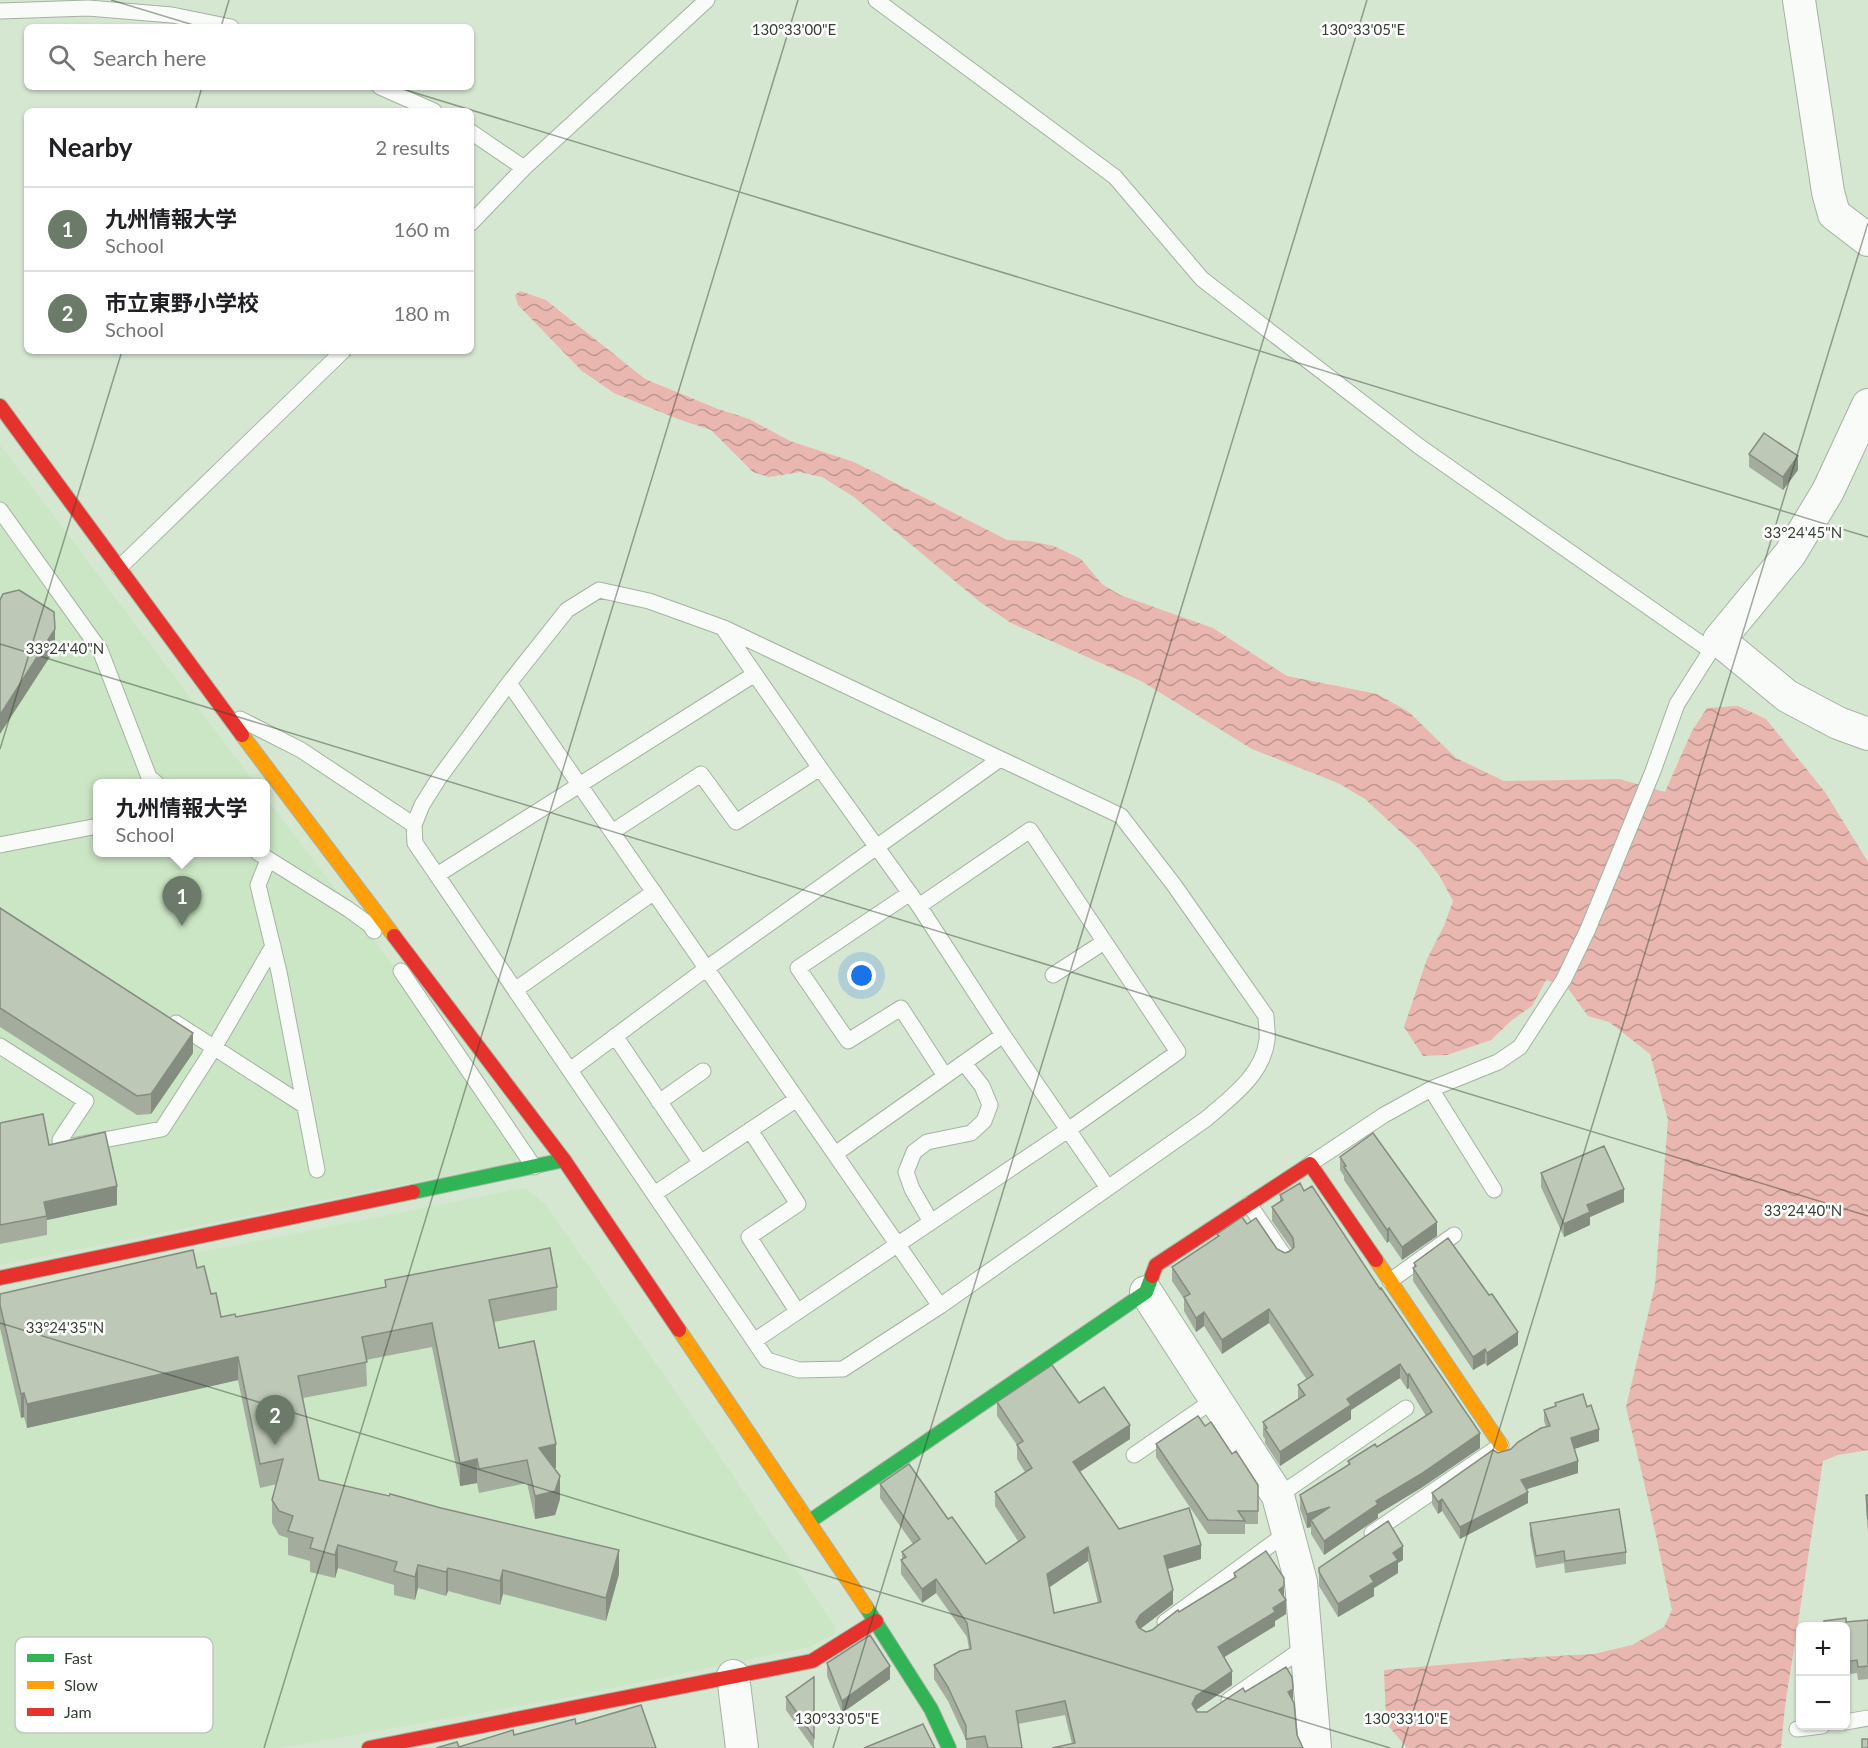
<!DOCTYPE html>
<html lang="en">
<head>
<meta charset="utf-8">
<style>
  :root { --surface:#fff; --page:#f6f6f6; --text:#202124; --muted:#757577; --line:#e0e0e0; --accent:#6c7a69 }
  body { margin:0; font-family:Lato,"Noto Sans JP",sans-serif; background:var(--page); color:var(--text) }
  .controls { position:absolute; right:18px; bottom:18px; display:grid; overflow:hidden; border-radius:9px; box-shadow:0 2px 4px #0004 }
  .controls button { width:54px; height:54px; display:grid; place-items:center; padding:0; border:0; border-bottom:2px solid var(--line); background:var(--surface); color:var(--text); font:30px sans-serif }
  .you { position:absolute; left:862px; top:976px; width:21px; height:21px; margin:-15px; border:4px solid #fff; border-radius:50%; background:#1a73e8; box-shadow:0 0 0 9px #1a73e833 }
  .badge { display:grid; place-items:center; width:39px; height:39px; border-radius:50%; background:var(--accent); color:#fff; font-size:20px; font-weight:700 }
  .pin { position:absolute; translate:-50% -50px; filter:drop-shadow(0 2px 3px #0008) }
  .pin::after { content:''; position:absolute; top:32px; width:21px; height:18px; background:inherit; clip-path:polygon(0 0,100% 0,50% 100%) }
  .popup { position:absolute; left:93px; top:779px; width:177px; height:78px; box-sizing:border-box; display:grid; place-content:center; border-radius:9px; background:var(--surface); filter:drop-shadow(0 2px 4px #0005); font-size:20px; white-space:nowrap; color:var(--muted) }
  .popup b { font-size:22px; color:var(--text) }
  .popup::after { content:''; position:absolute; left:50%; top:100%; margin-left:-12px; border:12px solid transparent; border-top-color:var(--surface) }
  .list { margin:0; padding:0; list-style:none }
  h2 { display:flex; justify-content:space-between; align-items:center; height:78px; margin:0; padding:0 24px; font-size:26px }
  h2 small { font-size:20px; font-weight:400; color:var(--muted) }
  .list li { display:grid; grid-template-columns:39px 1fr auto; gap:18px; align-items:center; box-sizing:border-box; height:84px; padding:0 24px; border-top:2px solid var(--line) }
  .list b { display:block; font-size:22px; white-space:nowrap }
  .list p { margin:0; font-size:20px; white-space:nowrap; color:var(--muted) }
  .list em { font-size:20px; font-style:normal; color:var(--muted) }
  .icon { flex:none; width:33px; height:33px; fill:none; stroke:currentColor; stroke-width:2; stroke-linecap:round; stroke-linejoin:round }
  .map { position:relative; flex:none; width:1868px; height:1748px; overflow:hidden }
  .search { position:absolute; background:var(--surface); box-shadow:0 2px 4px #0004; left:24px; top:24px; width:450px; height:66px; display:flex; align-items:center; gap:15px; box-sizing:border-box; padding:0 21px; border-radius:9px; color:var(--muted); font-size:22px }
  .panel { position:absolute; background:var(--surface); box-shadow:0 2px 4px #0004; left:24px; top:108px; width:450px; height:246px; border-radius:9px }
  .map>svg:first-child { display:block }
  .built { fill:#cbe6c5 }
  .water { fill:url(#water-waves) }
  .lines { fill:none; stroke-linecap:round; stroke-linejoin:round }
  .lane-casing { stroke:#a5b2a2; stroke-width:17 }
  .street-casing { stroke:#a5b2a2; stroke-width:34 }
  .fast-casing { stroke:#a5b2a2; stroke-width:16 }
  .slow-casing { stroke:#a5b2a2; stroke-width:16 }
  .jam-casing { stroke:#a5b2a2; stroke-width:16 }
  .lane { stroke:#f9fbf8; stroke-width:15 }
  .street { stroke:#f9fbf8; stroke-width:32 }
  .fast { stroke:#30b455; stroke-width:14 }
  .slow { stroke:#ff9f0a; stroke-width:14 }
  .jam { stroke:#e5322d; stroke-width:14 }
  .wall { fill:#a3ac9d; fill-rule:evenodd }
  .shaded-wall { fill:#858c80 }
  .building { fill:#bec8b7; stroke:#858c80; stroke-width:1.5; fill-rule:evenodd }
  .ticks { fill:none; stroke:#344031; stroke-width:1.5; stroke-opacity:0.45 }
  .key { fill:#fff; stroke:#c2c6c1; stroke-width:1.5 }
  .key-label { font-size:16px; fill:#344031 }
  .ticks-label { font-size:15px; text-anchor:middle; fill:#344031; stroke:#fff; stroke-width:5; stroke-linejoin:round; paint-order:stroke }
</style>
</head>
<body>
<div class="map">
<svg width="1868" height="1748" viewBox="0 0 1868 1748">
  <defs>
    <pattern id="water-waves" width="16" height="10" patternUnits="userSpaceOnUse" patternTransform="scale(1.5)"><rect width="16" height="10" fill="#eab7b0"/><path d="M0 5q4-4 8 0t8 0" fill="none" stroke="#be9690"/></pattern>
  </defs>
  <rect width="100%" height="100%" fill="#d5e6d1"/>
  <path class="built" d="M0 445 255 783 98 784V852H266V798L421 1002 521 1147 516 1162 0 1265Z
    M525 1188 546 1205 711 1443 835 1627 834 1634 809 1647 569 1697 280 1748H0V1292Z"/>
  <path class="water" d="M520 291 546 300 645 379 718 409 749 419 790 441 854 462 1007 540 1030 541 1054 546 1081 559 1102 584 1120 595 1213 628 1287 676 1377 694 1409 712 1456 758 1504 781 1619 779 1665 792 1692 731 1707 708 1738 706 1766 719 1825 792 1868 862V1450L1838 1455 1823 1461 1785 1706 1781 1748H1407L1386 1723 1384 1670 1520 1658 1594 1654 1632 1645 1664 1627 1672 1610 1648 1499 1626 1407 1655 1285 1668 1120 1650 1054 1609 1022 1588 1016 1567 987 1546 980 1532 1006 1512 1020 1491 1040 1447 1055 1423 1056 1404 1027 1427 959 1444 926 1453 901 1439 875 1419 849 1365 799 1338 783 1252 749 1141 681 1011 623 980 602 854 497 822 477 800 472 769 477 753 472 711 430 678 419 614 393 582 371 518 305 515 295Z"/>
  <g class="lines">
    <defs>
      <path id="lane" d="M876 0 1115 177 1202 279 1420 447 1710 650
        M0 11 88 8 172 15 231 27
        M380 87 434 111
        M471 132 524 168
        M471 223 524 168 707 0
        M0 510 100 650 149 777 157 784
        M119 568 343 351
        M599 590 649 601 724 628 1121 816 1174 885 1266 1016C1266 1024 1268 1032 1267 1040 1263 1075 1230 1098 1206 1119L940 1306 843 1369 799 1370 767 1360 415 843 414 825 422 805 439 778 509 683 567 610Z
        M725 631 820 768 919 906 1003 1035 1108 1188
        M509 683 940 1306
        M240 719 301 750 414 825
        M612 832 701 774 736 822 820 768
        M0 845 98 826
        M257 852 348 909 370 925 374 931
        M268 860 258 885 279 972 317 1170
        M437 875 755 674
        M910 893 798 968 848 1041 901 1008 945 1076
        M401 971 534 1167
        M1053 975 1104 942
        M515 990 654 892
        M176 1023 305 1106
        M615 1036 701 1163
        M0 1046 86 1101 60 1140 61 1148 162 1129 214 1048 273 946
        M570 1070 707 968 1000 759
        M1431 1089 1494 1190
        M659 1102 703 1071
        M750 1130 798 1204 749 1237 797 1311
        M835 1154 1003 1035
        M1310 1164 1384 1115 1431 1089 1498 1062 1520 1047 1564 979 1588 929 1653 771 1677 704 1715 644
        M654 1194 797 1099
        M1249 1204 1285 1257
        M931 1222 912 1189 906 1172 914 1152 927 1142 971 1133 984 1121 990 1105 982 1086 964 1063
        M1390 1281 1454 1235
        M754 1341 1068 1130 1178 1052 1030 830 919 906
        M1134 1455 1215 1399
        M1278 1496 1406 1408
        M1372 1533 1501 1445
        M1165 1622 1288 1532
        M1229 1700 1305 1647
        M1846 1722 1868 1718
        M1797 1729 1822 1726"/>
      <path id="street" d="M1799 0 1828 192 1834 214 1868 240
        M1868 405 1828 491 1790 554 1719 640 1787 696 1838 723 1868 734
        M1146 1292 1278 1496 1301 1582 1315 1748
        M733 1676 742 1748"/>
      <path id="fast" d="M413 1192 564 1160
        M810 1521 1146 1292 1152 1276
        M866 1607 931 1709 949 1748"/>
      <path id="slow" d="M242 735 394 936
        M1376 1260 1501 1445
        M679 1330 866 1607"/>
      <path id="jam" d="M0 406 242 735
        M394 936 564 1160 679 1330
        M1152 1276 1156 1265 1310 1164 1376 1260
        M0 1278 413 1192
        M369 1748 812 1661 876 1621"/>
    </defs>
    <use href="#lane" class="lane-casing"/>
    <use href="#street" class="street-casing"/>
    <use href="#fast" class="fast-casing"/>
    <use href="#slow" class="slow-casing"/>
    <use href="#jam" class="jam-casing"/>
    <use href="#lane" class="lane"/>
    <use href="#street" class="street"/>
    <use href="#fast" class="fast"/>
    <use href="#slow" class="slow"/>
    <use href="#jam" class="jam"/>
  </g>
  <path class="wall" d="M1749 454 1798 470 1783 490 1749 467Z
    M0 908 193 1053 151 1114 137 1115 0 1027Z
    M0 1123 49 1145 117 1205 47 1220V1235L0 1244Z
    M1340 1157 1437 1236 1402 1260 1389 1241 1387 1243 1344 1180V1176L1340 1170Z
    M1541 1173 1624 1202 1590 1217V1225L1564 1237 1541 1187Z
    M1304 1191 1480 1448 1421 1488 1378 1514V1518L1324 1555 1311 1534V1527L1307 1528 1300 1509V1495L1348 1465V1461L1377 1447 1426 1416 1409 1388 1407 1389 1400 1378 1351 1410V1419L1280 1466 1265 1443V1439L1263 1436V1422L1298 1399V1385L1307 1380 1269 1323 1222 1354 1204 1326 1196 1332 1184 1311V1299L1172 1281V1267L1217 1237V1234L1247 1224 1277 1249 1285 1253 1290 1251 1292 1249 1272 1221V1207L1280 1202V1195Z
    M1414 1263 1518 1345 1487 1366 1485 1363 1473 1370 1413 1281V1268L1414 1267Z
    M197 1268 211 1294 221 1317H236L385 1288V1280L557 1287V1310L494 1322 499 1348 556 1468H554L560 1499 555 1515 535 1519 527 1483 479 1493 477 1483 460 1486 432 1347 366 1360 367 1386 303 1398 319 1480 619 1574 606 1621 503 1594 500 1605 448 1591 446 1596 418 1588 415 1600 394 1595V1585L338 1568 335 1578 310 1572V1561L288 1555V1538L279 1535 272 1523V1500L277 1484 260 1488 238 1380 27 1428 24 1417 21 1418 0 1328V1294Z
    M997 1402 1079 1403 1130 1439 1080 1472 1119 1529 1201 1559 1167 1569 1173 1604 1140 1629 1146 1632 1152 1630 1179 1612 1234 1579V1573L1284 1598 1286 1614 1275 1621V1626L1224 1657 1232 1685 1196 1710 1197 1712H1207L1245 1692 1293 1701 1072 1744 1065 1715 1018 1724 1022 1748H966V1740L948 1701 934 1679V1665L969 1649 967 1637 936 1593 922 1603 901 1574V1560L902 1559V1552L913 1544 880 1498V1484L948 1519 986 1564 1018 1541 995 1506V1492L1025 1472 1017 1459V1445L997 1416ZM1088 1561 1098 1603 1054 1613 1049 1587Z
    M1555 1403 1599 1441 1574 1449 1578 1473 1527 1489 1528 1503 1460 1539 1442 1511 1438 1514 1432 1504V1493L1498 1453 1511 1449 1546 1427 1544 1421V1410L1555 1406Z
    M1205 1426 1232 1454 1258 1485V1524H1245V1534H1208L1156 1457V1444Z
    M1866 1495H1868V1533L1866 1509Z
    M1530 1523 1626 1552V1564L1565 1573 1564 1563 1536 1568 1530 1535Z
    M1403 1560 1398 1563V1573L1374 1588V1596L1338 1617 1319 1586V1568Z
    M1868 1620V1679L1858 1680 1857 1673 1845 1675V1626H1824V1621L1846 1622Z
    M827 1663 890 1679 842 1713 827 1676Z
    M814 1677V1748H813L786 1710V1697Z"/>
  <path class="shaded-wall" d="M1798 456V470L1783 490V477Z
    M55 629V649L0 734V715Z
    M193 1033V1053L151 1114V1094Z
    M117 1186V1205L47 1220 44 1202Z
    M1624 1189V1202L1590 1217V1225L1564 1237V1224L1587 1205Z
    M1437 1222V1236L1402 1260V1247Z
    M1389 1228V1241L1387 1243V1230Z
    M1269 1309V1323L1222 1354V1340Z
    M1204 1312V1326L1196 1332V1318Z
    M1518 1332V1345L1487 1366V1353Z
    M1485 1349V1363L1473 1370V1357Z
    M238 1357V1380L27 1428V1404Z
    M1400 1364V1378L1351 1410V1419L1280 1466V1452L1347 1399Z
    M1409 1374V1388L1407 1389V1375Z
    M24 1393V1417L21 1418V1394Z
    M1130 1425V1439L1073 1476V1462Z
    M1599 1429V1441L1571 1450V1438Z
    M1480 1433V1448L1421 1488 1378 1514V1518L1324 1555V1541L1376 1501Z
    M556 1444V1468L539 1471V1448Z
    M477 1459V1483L460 1486V1463Z
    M1578 1461V1473L1521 1491V1480Z
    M560 1476V1499L555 1515 535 1519V1496Z
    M1528 1492V1503L1460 1539V1527Z
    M1442 1499V1511L1438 1514V1502Z
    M1330 1507 1311 1520V1527L1307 1528V1514Z
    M338 1545V1568L335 1578V1555Z
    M1201 1545V1559L1164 1570V1556Z
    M1403 1546V1560L1398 1563V1573L1374 1588V1596L1338 1617V1604L1370 1576 1393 1553Z
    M1088 1547V1561L1047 1589V1574Z
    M619 1550V1574L606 1621V1598Z
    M418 1565V1588L415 1600V1577Z
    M448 1568V1591L446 1596V1572Z
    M503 1570V1594L500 1605V1581Z
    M936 1579V1593L922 1603V1589Z
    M1284 1586V1600L1279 1590Z
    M1173 1590V1604L1140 1629 1136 1636V1622L1140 1615Z
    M1286 1600V1614L1275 1621V1626L1218 1661V1647Z
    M890 1666V1679L842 1713V1701Z
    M1232 1671V1685L1196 1710 1192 1718V1704L1196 1696Z
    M1293 1689V1703L1288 1692Z"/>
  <path class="building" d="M1764 433 1798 456 1783 477 1749 454Z
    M19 590 54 612 55 629 0 715V600L3 594Z
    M0 908 193 1033 151 1094 137 1096 0 1008Z
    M43 1114 49 1145 105 1132 117 1186 44 1202 47 1216 0 1225V1123Z
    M1373 1133 1437 1222 1402 1247 1389 1228 1387 1230 1344 1167 1346 1166 1340 1157Z
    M1604 1146 1624 1189 1587 1205 1590 1212 1564 1224 1541 1173Z
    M1300 1183 1304 1191 1312 1186 1380 1289 1381 1288 1480 1433 1421 1474 1376 1501 1378 1504 1324 1541 1311 1520 1330 1507 1307 1514 1300 1495 1350 1464 1348 1461 1375 1444 1377 1447 1432 1412 1409 1374 1407 1375 1400 1364 1347 1399 1351 1405 1280 1452 1265 1429 1267 1428 1263 1422 1305 1395 1298 1385 1313 1375 1269 1309 1222 1340 1204 1312 1196 1318 1184 1297 1190 1294 1172 1267 1219 1236 1217 1234 1242 1217 1247 1224 1256 1218 1277 1249 1285 1253 1290 1251 1294 1247 1293 1238 1272 1207 1283 1200 1280 1195Z
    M1448 1238 1489 1295 1492 1294 1518 1332 1487 1353 1485 1349 1473 1357 1413 1268 1416 1266 1414 1263Z
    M550 1248 557 1287 489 1300 499 1348 534 1341 556 1444 539 1448 560 1476 555 1491 535 1496 527 1460 479 1469 477 1459 460 1463 432 1323 362 1337 367 1362 298 1376 319 1480 389 1496 390 1494 441 1508 619 1550 606 1598 503 1570 500 1581 448 1568 446 1572 418 1565 415 1577 394 1571 397 1562 338 1545 335 1555 310 1548 313 1538 288 1531 293 1516 279 1511 272 1500 283 1459 260 1464 238 1357 27 1404 24 1393 21 1394 0 1305V1294L193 1250 197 1268 204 1266 211 1294 216 1293 221 1317 235 1314 236 1317 386 1287 385 1280Z
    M1052 1365 1079 1403 1104 1387 1130 1425 1073 1462 1119 1529 1189 1508 1201 1545 1164 1556 1173 1590 1140 1615 1136 1622 1139 1628 1146 1632 1152 1630 1178 1610 1179 1612 1236 1577 1234 1573 1266 1551 1284 1578V1586L1279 1590 1286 1600 1273 1608 1275 1612 1218 1647 1232 1671 1196 1696 1192 1704 1197 1712H1207L1243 1688 1245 1692 1286 1667 1292 1677 1293 1689 1288 1692 1294 1703 1297 1735 1303 1748H1052L1075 1743 1065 1701 1016 1711 1022 1748H988L985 1736 966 1739V1726L948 1687 934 1665 960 1651 971 1649 967 1623 936 1579 922 1589 901 1560 906 1557 902 1552 920 1539 880 1484 909 1464 948 1519 952 1517 986 1564 1025 1537 995 1492 1032 1468 1017 1445 1023 1441 997 1402ZM1088 1547 1101 1602 1054 1613 1047 1574Z
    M1583 1394 1587 1407 1591 1405 1599 1429 1571 1438 1578 1461 1521 1480 1528 1492 1460 1527 1442 1499 1438 1502 1432 1493 1493 1450 1498 1453 1511 1449 1518 1442 1541 1428 1550 1426 1544 1410 1556 1406 1555 1403Z
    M1198 1416 1205 1426 1211 1422 1232 1454 1236 1451 1258 1485V1511H1238L1245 1521 1208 1520 1156 1444Z
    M1866 1495H1868V1519Z
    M1619 1509 1626 1552 1565 1561 1564 1551 1536 1556 1530 1523Z
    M1388 1521 1403 1546 1393 1553 1398 1560 1370 1576 1374 1582 1338 1604 1319 1572V1568Z
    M1846 1618V1622L1868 1620V1666L1858 1667 1857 1660 1845 1662V1626H1825L1824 1621Z
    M870 1635 890 1666 842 1701 827 1663Z
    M814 1677V1737L786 1697Z
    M641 1705 656 1748H436L457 1742 459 1747 513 1730 514 1735 575 1719 576 1724Z
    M923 1724 935 1748H864Z
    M1862 1739H1868V1748H1862Z"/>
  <path class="ticks" d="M111 0 200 27M221 27 229 0M396 87 1868 537M195 111 202 87M0 644 1868 1216M0 749 122 351M0 1323 1390 1748M264 1748 798 0M833 1748 1367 0M1402 1748 1868 223"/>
  <rect x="15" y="1637" width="198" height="96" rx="9" class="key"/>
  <rect x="27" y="1654" width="27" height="8" fill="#30b455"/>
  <rect x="27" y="1681" width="27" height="8" fill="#ff9f0a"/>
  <rect x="27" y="1708" width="27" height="8" fill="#e5322d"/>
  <g class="key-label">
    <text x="64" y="1664">Fast</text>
    <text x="64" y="1691">Slow</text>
    <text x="64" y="1718">Jam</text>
  </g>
  <g class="ticks-label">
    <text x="794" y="35">130°33'00"E</text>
    <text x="1363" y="35">130°33'05"E</text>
    <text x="1803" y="538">33°24'45"N</text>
    <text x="65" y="654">33°24'40"N</text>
    <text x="1803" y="1216">33°24'40"N</text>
    <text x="65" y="1333">33°24'35"N</text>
    <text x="837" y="1724">130°33'05"E</text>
    <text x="1406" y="1724">130°33'10"E</text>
  </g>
</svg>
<div class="controls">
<button>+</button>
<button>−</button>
</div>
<div class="you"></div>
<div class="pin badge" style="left:182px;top:926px">1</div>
<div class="popup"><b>九州情報大学</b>School</div>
<div class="pin badge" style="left:275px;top:1445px">2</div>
<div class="search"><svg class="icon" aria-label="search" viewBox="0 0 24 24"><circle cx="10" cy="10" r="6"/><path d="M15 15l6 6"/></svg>Search here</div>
<section class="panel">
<h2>Nearby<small>2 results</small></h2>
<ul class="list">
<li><span class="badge">1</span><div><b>九州情報大学</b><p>School</p></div><em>160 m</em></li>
<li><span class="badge">2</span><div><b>市立東野小学校</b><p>School</p></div><em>180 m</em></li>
</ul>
</section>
</div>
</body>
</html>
